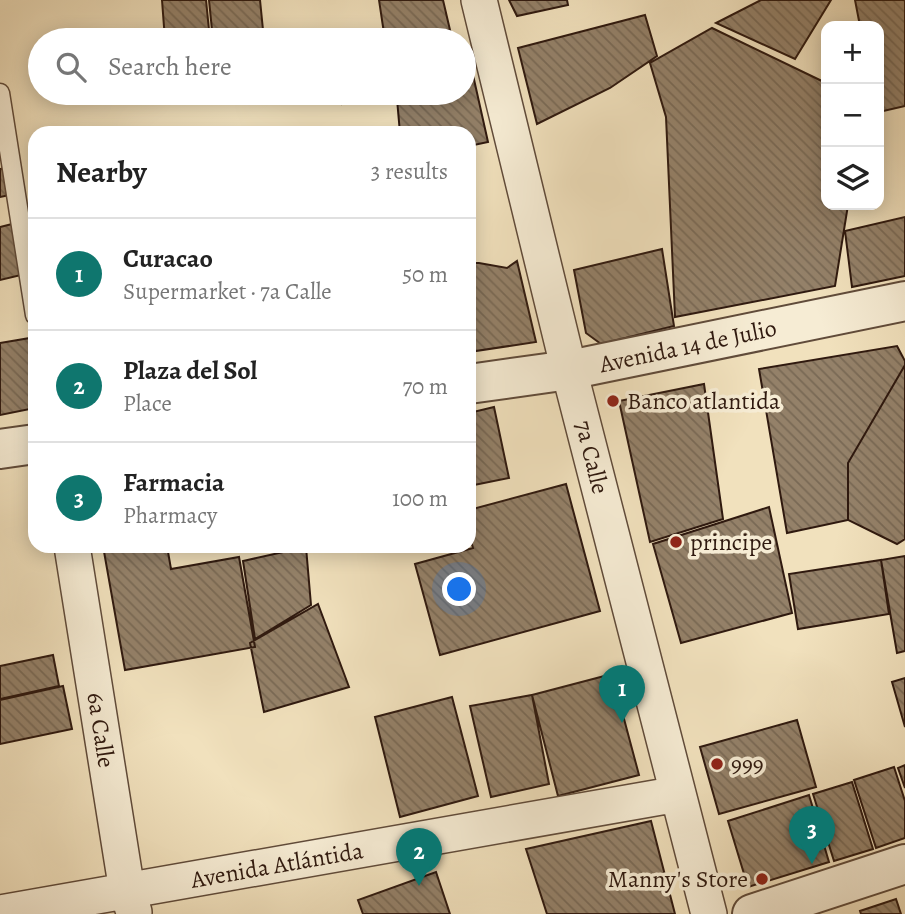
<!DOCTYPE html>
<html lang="en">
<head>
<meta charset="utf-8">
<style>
  :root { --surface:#fff; --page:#f6f6f6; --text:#222; --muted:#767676; --line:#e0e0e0; --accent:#0f766e }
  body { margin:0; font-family:Alegreya,serif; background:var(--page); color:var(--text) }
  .controls { position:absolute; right:21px; top:21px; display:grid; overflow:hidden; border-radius:14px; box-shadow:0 4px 18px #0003 }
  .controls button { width:63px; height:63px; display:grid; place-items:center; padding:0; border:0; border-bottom:2px solid var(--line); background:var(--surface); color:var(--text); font:35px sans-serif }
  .you { position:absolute; left:460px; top:590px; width:24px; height:24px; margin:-18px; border:5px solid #fff; border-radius:50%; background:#1a73e8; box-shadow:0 0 0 10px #1a73e833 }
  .badge { display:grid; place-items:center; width:46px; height:46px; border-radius:50%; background:var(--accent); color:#fff; font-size:23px; font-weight:700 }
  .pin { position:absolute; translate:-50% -58px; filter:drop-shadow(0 2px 4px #0008) }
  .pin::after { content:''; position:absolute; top:37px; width:24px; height:21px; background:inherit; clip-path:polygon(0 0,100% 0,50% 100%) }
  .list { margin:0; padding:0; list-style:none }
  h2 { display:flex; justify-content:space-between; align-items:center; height:91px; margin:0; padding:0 28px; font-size:30px }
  h2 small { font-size:23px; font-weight:400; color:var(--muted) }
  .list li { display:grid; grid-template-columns:46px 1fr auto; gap:21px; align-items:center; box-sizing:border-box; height:112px; padding:0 28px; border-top:2px solid var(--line) }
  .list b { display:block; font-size:26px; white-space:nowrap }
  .list p { margin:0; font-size:23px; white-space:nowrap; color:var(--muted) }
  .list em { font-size:23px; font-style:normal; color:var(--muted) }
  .icon { flex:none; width:38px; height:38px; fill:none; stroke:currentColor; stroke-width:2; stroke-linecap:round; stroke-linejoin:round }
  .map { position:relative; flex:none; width:905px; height:914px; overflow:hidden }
  .search { position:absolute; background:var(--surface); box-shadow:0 4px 18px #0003; left:28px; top:28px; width:448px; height:77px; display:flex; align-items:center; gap:18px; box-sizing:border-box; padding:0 24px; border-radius:38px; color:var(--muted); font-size:26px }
  .panel { position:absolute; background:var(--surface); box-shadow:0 4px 18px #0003; left:28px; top:126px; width:448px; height:427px; border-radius:21px }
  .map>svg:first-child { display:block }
  .building { fill:url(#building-back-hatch); stroke:#2f190f; stroke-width:2 }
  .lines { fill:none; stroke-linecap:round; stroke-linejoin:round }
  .service-casing { stroke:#604b3a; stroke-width:21 }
  .minor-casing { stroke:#604b3a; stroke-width:38 }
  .tertiary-casing { stroke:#604b3a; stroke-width:42 }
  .service { stroke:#f6ecd4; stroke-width:18 }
  .minor { stroke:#f6ecd4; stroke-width:35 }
  .tertiary { stroke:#f6ecd4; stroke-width:38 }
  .poi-dot { fill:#8f2418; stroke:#f6ecd4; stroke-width:2.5 }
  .labels { text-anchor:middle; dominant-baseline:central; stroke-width:7; stroke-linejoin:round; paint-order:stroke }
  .street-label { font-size:24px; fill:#2f190f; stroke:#f6ecd4 }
  .poi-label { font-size:24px; fill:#2f190f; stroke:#f6ecd4; text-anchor:start }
</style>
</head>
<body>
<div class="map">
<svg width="905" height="914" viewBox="0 0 905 914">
  <defs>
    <pattern id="building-back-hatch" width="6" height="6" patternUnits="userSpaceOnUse" patternTransform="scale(1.75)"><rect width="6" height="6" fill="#948169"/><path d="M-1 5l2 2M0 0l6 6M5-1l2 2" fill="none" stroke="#796955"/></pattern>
  </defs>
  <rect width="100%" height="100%" fill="#f1e1bd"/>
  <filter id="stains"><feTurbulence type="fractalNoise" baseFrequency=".00286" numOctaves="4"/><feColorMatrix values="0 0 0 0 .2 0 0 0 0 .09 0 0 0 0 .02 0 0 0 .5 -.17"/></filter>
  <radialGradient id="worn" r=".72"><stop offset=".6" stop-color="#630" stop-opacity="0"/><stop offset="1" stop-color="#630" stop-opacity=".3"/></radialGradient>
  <path class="building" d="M162 0H206L210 40H165Z
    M209 0H260L264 40H213Z
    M379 0H443L450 30 401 40H385Z
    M509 0H567L568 5 517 16Z
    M761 0H831L795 59 716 23Z
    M855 0H905V106L879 112V26H860Z
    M645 15 657 56 610 88 537 124 518 48Z
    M712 28 826 83V205H848L835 286 675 317 666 117 650 63Z
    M450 30 453 40H415Z
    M473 75 488 142 469 146V133H400L397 99 416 93H464V77Z
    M338 93H380L342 104Z
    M5 168 10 195 0 197V169Z
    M905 217V276L852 287 845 231Z
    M12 224 21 275 0 280V227Z
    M662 249 674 326 601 344 586 333 574 270Z
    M517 261 536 342 469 352V263H479L507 268Z
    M30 338 35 377V408L0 415V343Z
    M897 346 905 361V365L848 463V520L787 533 759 369Z
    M905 365V539L897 544 848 520V463Z
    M704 384 723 519 650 542 619 401Z
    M494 407 509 478 469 486V413Z
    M566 484 600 611 440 655 415 564 473 548 469 534V510Z
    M769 507 792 613 681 643 653 544Z
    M103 546H167L171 569 239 557 255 647 125 670Z
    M306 547 311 605 255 639 243 561Z
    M905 556V651L897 653 881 560Z
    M881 560 889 614 798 629 789 574Z
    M318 604 349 687 264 712 250 643Z
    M53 655 59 686 0 699V666Z
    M612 674 639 775 558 796 532 695Z
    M905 678V727L892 682Z
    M63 686 72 729 0 744V700Z
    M532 695 549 784 491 797 470 706Z
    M452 697 478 796 400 817 375 717Z
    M797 720 816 787 719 814 700 747Z
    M905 765V788L898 768Z
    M894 767 905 801V838L876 848 854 780Z
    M852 782 873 849 834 861 813 794Z
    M809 795 829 862 748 887 728 821Z
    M651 821 675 914H547L526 849Z
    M436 872 450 914H363L358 900Z
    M896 899 901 914H861L860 911Z"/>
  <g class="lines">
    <defs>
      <path id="service" d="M0 93 35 315"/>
      <path id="minor" d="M479 0 569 370 709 914
        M72 546 127 891 134 912
        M0 913 678 794"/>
      <path id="tertiary" d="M469 384 569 370 905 301
        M0 449 35 444
        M752 914 905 864"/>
    </defs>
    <use href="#service" class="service-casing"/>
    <use href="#minor" class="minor-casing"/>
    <use href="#tertiary" class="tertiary-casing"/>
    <use href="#service" class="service"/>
    <use href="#minor" class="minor"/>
    <use href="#tertiary" class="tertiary"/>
  </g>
  <g class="poi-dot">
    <circle cx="613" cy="401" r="7"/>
    <circle cx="676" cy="542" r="7"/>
    <circle cx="717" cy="764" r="7"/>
    <circle cx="762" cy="879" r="7"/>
  </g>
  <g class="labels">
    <g class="street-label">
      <text transform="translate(688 346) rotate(-12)">Avenida 14 de Julio</text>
      <text transform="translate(592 457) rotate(76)">7a Calle</text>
      <text transform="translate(101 730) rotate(81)">6a Calle</text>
      <text transform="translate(277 865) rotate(-10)">Avenida Atlántida</text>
    </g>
    <g class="poi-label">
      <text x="627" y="401">Banco atlantida</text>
      <text x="690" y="542">principe</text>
      <text x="731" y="764">999</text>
      <text x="748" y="879" text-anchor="end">Manny's Store</text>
    </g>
  </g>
  <rect width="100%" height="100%" filter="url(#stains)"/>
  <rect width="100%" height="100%" fill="url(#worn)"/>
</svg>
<div class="controls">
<button>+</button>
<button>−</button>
<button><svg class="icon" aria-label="layers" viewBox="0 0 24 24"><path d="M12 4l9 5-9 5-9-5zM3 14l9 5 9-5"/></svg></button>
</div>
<div class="you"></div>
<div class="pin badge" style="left:622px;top:723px">1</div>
<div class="pin badge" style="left:419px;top:886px">2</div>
<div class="pin badge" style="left:812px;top:864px">3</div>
<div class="search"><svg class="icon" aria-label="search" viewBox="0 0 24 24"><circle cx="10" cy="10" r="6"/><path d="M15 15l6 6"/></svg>Search here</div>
<section class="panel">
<h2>Nearby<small>3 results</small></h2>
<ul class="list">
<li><span class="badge">1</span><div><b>Curacao</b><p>Supermarket · 7a Calle</p></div><em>50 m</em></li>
<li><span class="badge">2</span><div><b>Plaza del Sol</b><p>Place</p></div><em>70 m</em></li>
<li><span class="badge">3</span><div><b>Farmacia</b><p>Pharmacy</p></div><em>100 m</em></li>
</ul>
</section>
</div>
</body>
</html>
